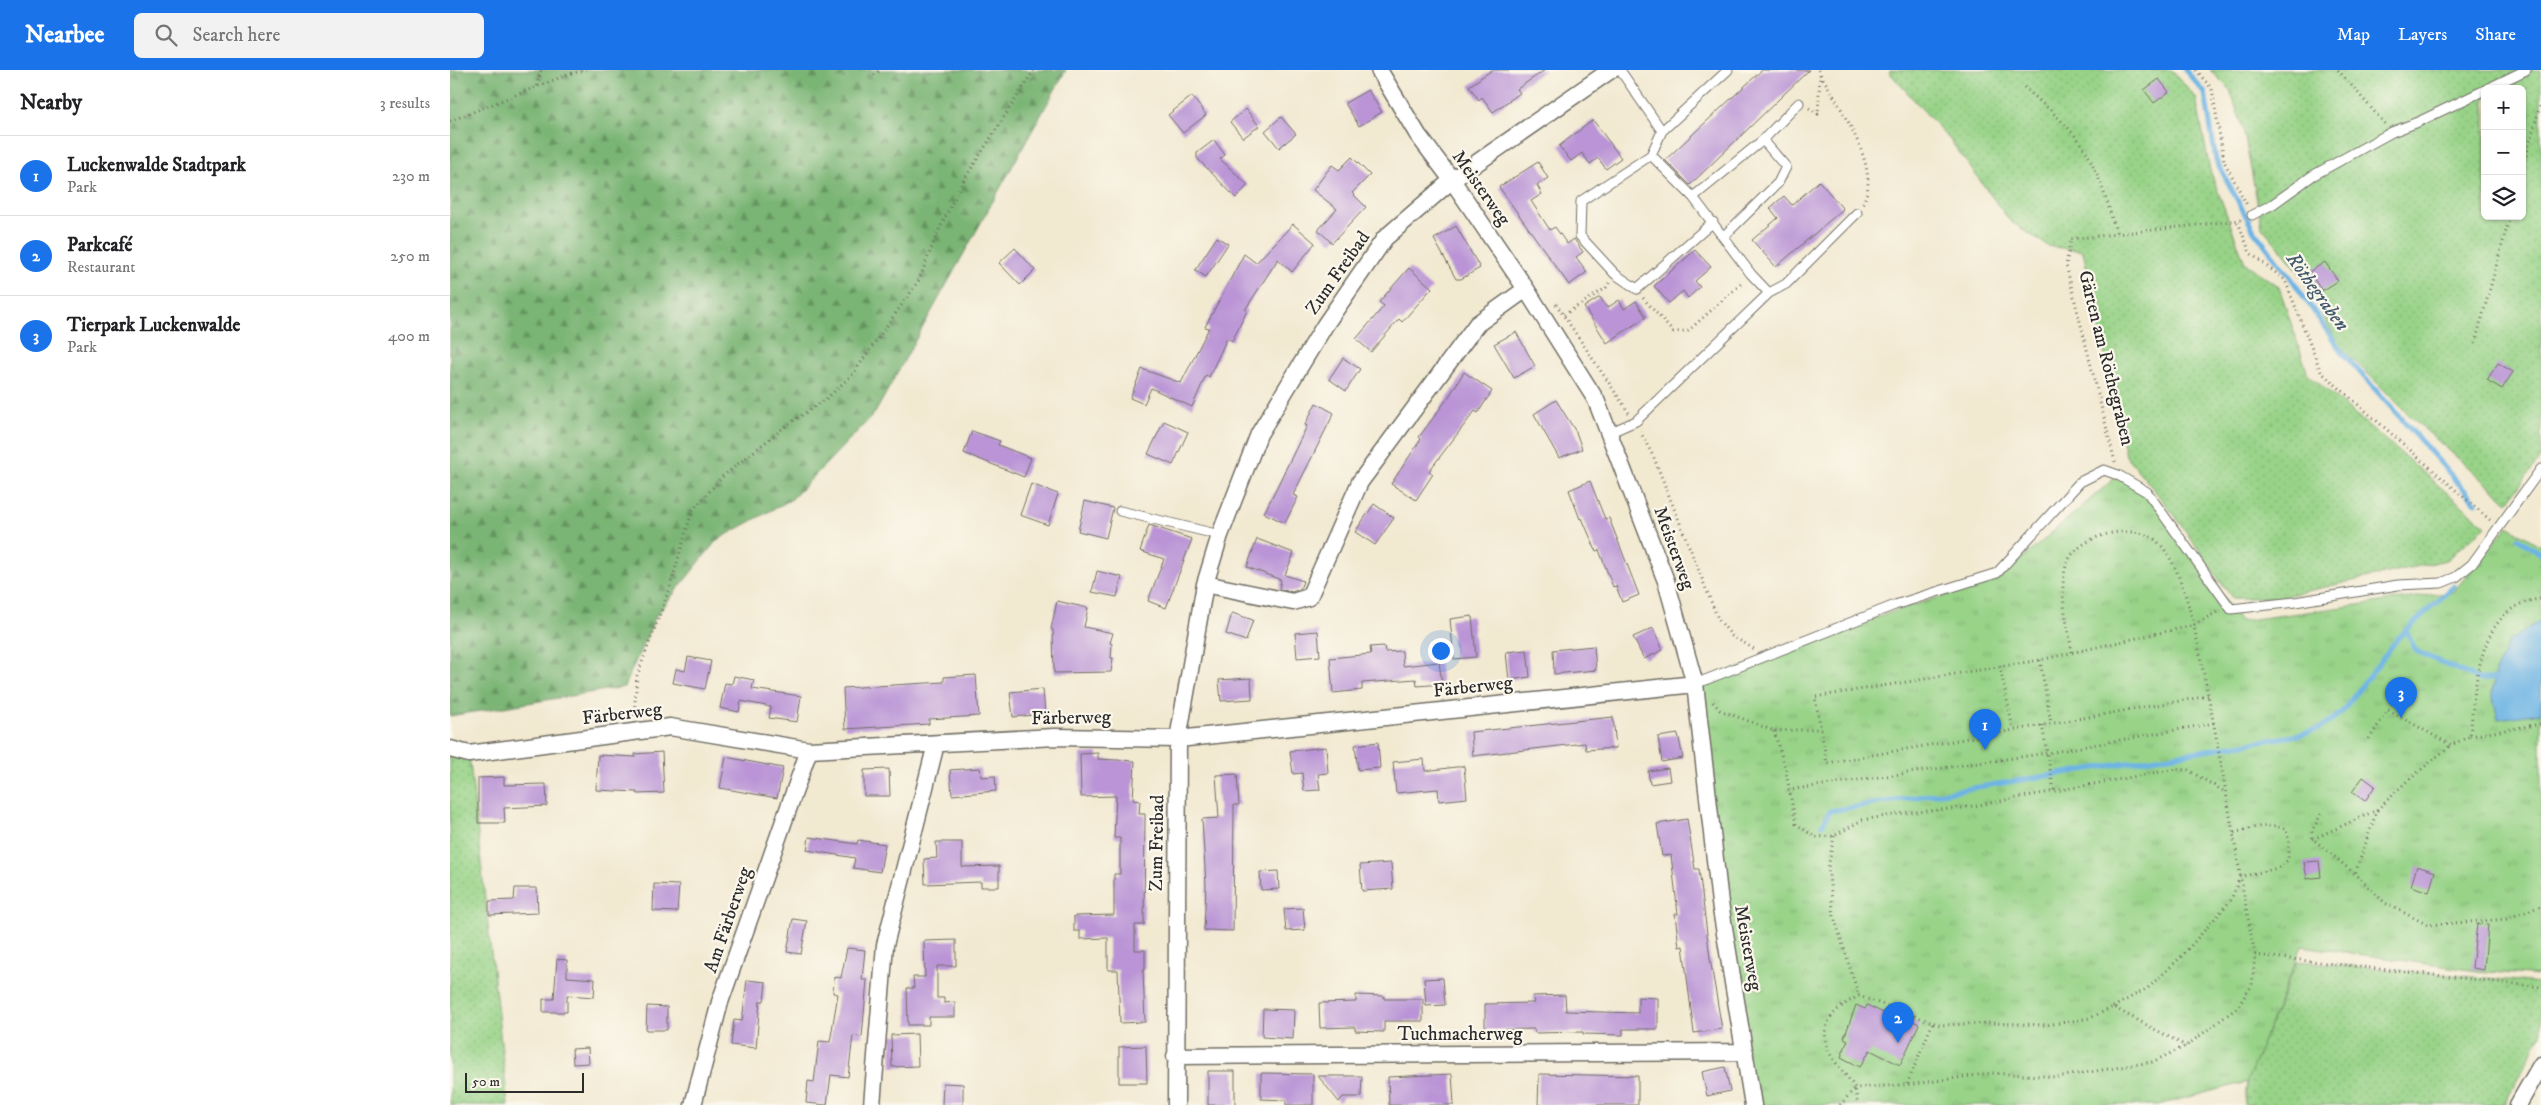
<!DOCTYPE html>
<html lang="en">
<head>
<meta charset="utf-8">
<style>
  :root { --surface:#fff; --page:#f2f2f2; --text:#202124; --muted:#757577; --line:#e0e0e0; --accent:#1a73e8 }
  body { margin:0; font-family:"IM FELL DW Pica",serif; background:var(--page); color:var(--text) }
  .controls { position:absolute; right:15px; top:15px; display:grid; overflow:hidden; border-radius:8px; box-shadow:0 1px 4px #0004 }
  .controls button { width:45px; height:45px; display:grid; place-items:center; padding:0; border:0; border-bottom:1px solid var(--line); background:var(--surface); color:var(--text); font:25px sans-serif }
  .scale { position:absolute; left:15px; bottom:12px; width:119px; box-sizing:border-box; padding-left:5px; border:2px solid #2b2b2b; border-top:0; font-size:14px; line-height:18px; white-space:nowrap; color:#2b2b2b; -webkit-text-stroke:4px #fbf7ec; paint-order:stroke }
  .you { position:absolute; left:990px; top:580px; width:18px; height:18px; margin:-12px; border:4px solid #fff; border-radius:50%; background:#1a73e8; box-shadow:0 0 0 8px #1a73e833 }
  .badge { display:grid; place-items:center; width:32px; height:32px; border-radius:50%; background:var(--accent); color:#fff; font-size:16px; font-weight:700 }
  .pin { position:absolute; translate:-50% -41px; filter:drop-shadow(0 1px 2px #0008) }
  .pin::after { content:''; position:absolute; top:26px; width:18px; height:15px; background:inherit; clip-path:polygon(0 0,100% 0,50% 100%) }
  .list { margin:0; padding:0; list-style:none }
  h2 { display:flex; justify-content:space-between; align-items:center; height:65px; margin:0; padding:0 20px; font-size:21px }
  h2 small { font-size:16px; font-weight:400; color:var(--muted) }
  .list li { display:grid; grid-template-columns:32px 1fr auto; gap:15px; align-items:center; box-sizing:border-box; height:80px; padding:0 20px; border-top:1px solid var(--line) }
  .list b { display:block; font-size:19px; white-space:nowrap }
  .list p { margin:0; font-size:16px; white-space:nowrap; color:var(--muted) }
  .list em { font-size:16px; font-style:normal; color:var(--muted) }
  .icon { flex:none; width:28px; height:28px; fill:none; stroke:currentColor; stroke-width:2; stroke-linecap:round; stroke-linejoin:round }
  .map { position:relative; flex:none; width:2091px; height:1035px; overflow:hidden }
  header { display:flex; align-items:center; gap:30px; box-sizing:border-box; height:70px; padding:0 25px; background:var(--accent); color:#fff }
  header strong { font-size:24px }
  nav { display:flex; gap:28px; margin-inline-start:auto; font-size:18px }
  .search { width:350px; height:45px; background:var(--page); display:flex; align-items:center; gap:12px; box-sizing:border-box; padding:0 18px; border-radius:8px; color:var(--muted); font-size:19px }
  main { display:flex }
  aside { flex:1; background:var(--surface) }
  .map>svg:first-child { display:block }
  .grass { fill:url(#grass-tufts); stroke:#627f5a }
  .forest { fill:url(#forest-firs); stroke:#527050 }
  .garden { fill:url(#garden-dots); stroke:#627f5a; fill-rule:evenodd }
  .water { fill:#6db4e4; stroke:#4c7088 }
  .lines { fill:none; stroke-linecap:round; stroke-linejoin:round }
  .stream { stroke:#6db4e4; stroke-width:5 }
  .building { fill:#ba94d6 }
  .service-casing { stroke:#716e65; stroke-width:11 }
  .minor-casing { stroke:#716e65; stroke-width:19 }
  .path { stroke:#716e65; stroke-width:3; stroke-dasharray:1 4; stroke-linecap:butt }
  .service { stroke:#fff; stroke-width:9 }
  .minor { stroke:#fff; stroke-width:16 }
  .labels { text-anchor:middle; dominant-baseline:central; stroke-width:4.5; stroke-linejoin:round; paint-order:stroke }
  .street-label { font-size:19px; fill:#2b2b2b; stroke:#fbf7ec }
  .water-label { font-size:20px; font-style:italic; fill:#425b6c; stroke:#fbf7ec }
</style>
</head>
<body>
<header>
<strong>Nearbee</strong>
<div class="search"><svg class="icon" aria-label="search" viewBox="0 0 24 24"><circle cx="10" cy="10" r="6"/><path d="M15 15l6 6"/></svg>Search here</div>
<nav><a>Map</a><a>Layers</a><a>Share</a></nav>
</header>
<main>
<aside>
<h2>Nearby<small>3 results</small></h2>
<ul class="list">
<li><span class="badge">1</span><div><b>Luckenwalde Stadtpark</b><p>Park</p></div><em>230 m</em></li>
<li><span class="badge">2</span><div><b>Parkcafé</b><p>Restaurant</p></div><em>250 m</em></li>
<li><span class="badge">3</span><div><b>Tierpark Luckenwalde</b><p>Park</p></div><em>400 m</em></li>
</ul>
</aside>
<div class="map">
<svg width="2091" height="1035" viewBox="0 0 2091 1035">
  <defs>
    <pattern id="grass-tufts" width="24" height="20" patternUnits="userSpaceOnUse" patternTransform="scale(1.25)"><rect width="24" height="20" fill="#98d388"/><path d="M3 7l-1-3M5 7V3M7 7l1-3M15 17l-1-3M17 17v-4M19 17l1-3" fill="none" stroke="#83b576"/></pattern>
    <pattern id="forest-firs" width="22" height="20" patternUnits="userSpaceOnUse" patternTransform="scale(1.25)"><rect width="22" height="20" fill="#7ab574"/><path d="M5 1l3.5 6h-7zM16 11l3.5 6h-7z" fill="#64935f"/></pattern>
    <pattern id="garden-dots" width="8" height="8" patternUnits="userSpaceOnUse" patternTransform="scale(1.25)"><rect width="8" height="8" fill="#98d388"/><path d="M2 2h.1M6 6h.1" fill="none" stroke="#83b576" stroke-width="1.8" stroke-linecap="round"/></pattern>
  </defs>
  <rect width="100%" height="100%" fill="#fbf7ec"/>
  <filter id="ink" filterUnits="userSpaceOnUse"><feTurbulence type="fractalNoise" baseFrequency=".02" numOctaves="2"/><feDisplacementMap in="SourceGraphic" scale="10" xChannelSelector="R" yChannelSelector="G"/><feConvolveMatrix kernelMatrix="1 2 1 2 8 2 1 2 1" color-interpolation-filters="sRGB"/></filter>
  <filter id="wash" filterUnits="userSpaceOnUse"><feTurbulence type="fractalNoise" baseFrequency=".0096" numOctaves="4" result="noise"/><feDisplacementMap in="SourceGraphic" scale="20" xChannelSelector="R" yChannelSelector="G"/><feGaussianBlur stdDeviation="1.12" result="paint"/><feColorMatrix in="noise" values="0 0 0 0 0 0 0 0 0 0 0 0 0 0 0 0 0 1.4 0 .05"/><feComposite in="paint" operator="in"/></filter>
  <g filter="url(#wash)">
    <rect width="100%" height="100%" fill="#f2e9d1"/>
    <path class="grass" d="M1668 405 1697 422 1790 551 2003 522 2058 456 2091 476V906L2027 901 1852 876 1797 1012 1708 1035H1302L1245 614 1445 541 1549 509Z"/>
    <path class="forest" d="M0 0H616L425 343 342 429 267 470 206 546 174 617 0 646Z"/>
    <path class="garden" d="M1440 0H1722L1746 28 1760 100 1795 193 1829 217 1858 304 2036 456 1996 490 1826 528H1782L1723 443 1676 386 1633 181 1598 176 1560 151 1500 70 1439 2Z
      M1760 0H2091V387L2058 432 1963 349 1888 274 1848 200 1812 157 1793 58 1780 20ZM2035 19H2072V146H2035Z
      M0 679 19 684 58 1035H0Z
      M1847 891 2091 913V965L2054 1035H1794L1797 1011Z"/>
    <path class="water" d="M2091 550V643L2048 649 2042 624 2045 602 2059 571Z"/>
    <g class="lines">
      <path class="stream" d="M1735 0 1755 23 1766 90 1804 161 1841 208 1891 281 2026 433
        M2068 468 2091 484
        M1956 560 1966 581 2028 609H2049
        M1372 755 1380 741 1849 665 1869 659 1891 643 1948 568 2004 516"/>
    </g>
    <g id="blocks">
      <path class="building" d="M1042 0H1095L1067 19 1070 23 1043 42 1032 27 1029 30 1019 16Z
        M1312 0H1359L1240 115 1215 90Z
        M1709 9 1719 22 1704 33 1694 20Z
        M918 20 932 42 909 56 895 33Z
        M742 26 756 45 733 63 718 45Z
        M796 39 809 56 793 68 780 52Z
        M831 47 846 64 829 78 815 61Z
        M1143 50 1171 88 1156 99 1148 88 1140 94 1132 83 1121 91 1109 76Z
        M764 70 775 85 770 89 798 115 786 128 747 88V83Z
        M902 87 920 105 902 123 916 137 882 173 868 160 887 139 863 120 882 95 889 100Z
        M1088 92 1098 108 1087 115 1092 124 1081 131 1100 160 1105 157 1117 174 1124 169 1133 182 1126 187 1137 202 1119 215 1049 117Z
        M1369 111 1393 139 1326 197 1302 170 1328 148 1320 138 1334 126 1342 135Z
        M843 154 865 173 842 202 828 189 795 240 797 241 782 271 777 268 759 307 756 305 742 337 701 318 694 334 680 328 692 299 731 313 759 258 755 257 794 184 806 193Z
        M1006 156 1030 198 1011 209H1006L984 169Z
        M767 167 778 174 756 207 745 200Z
        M565 178 585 200 570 215 549 193Z
        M1245 180 1261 197 1245 211 1250 217 1238 228 1233 221 1219 233 1204 216Z
        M1875 192 1888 211 1872 221 1859 202Z
        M959 198 982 218 952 252 949 249 921 282 906 269 934 236 929 232Z
        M1150 227 1157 238 1169 230 1174 239 1186 231 1196 247 1157 273 1134 237Z
        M1066 262 1085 296 1064 308 1044 274Z
        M893 288 910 299 896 321 879 309Z
        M2048 293 2063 302 2052 319 2037 310Z
        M1014 302 1042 321 1028 343 1025 341 979 401 983 404 966 430 941 414 971 369 969 367 1000 325Z
        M1106 330 1126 362 1132 379 1109 388 1084 344Z
        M866 333 884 343 843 425 848 427 835 453 814 443 857 356 855 355Z
        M714 351 738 362 723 395 698 384Z
        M522 361 550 371 548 375 581 388 574 407 514 383Z
        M1140 411 1155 449 1159 448 1189 525 1172 532 1166 516 1163 517 1149 480 1146 481 1132 448 1130 449 1119 420Z
        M581 414 608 424 598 455 570 445Z
        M635 431 663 438 656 468 628 461Z
        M924 434 944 448 925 475 905 462Z
        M699 455 742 469 716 538 698 531 714 489 690 481Z
        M807 469 844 483 835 505 853 511 850 519 842 522 829 519 831 510 797 497Z
        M647 501 672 507 667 527 642 522Z
        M607 531 638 538 634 557 663 563 660 573 662 574 661 588H663L661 602 604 603 603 560 601 559Z
        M782 543 803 550 796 571 776 564Z
        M1022 546 1026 587 1004 589 1000 549Z
        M1203 558 1213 580 1194 589 1183 567Z
        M868 561 870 586 847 588 845 563Z
        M934 576 935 582 952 581 953 596 989 592 992 614 967 616 966 609 912 613V620L883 623 880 588 921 584 920 577Z
        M1144 576 1146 600 1104 604 1103 580Z
        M1077 580 1080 607 1059 610 1056 582Z
        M238 587 261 591 255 619 223 613 226 599 235 601Z
        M526 605 529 646 479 649V654L395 659 393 618 494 612V607Z
        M284 606 304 610 302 619 351 626 347 652 319 648 321 637 291 631 289 642 270 638 275 613 282 614Z
        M801 608 802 629 771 631 769 610Z
        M593 619 595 644 563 647 560 622Z
        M1163 647 1166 678 1136 680 1135 673 1023 686 1021 662Z
        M1228 664 1233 688 1212 692 1208 667Z
        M928 672 930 698 908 700 905 675Z
        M876 677 878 703 868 704 870 720 854 721 852 703 843 704 840 681Z
        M212 682 214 723 187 724V722L146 720 148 685 185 687V684Z
        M648 683V689L685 691 683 730 690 731 689 744H695L694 855H685V880H695V900H693L695 952 670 953 668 900H658V868L630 869V861H624V846L664 845V804H670V768H664L666 726 631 727 630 684Z
        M276 687 333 698 327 728 270 718Z
        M974 689 975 701 1014 696 1017 728 989 731 988 719 946 723 943 692Z
        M530 698 531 707 545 706 546 721 502 725 500 700Z
        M1218 698 1220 711 1200 714 1198 701Z
        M439 699 440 726H414V700Z
        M787 704 789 735H784L783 861 754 860 756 815 752 749 769 748 766 705Z
        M54 707V715L96 714 97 736 54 738 55 753H28V708Z
        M1913 707 1925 716 1915 731 1902 722Z
        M1237 749 1245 799H1249L1260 888 1272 959 1244 963 1233 876 1229 877 1225 844H1228L1221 785 1212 786 1207 754Z
        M359 767 407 774 408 770 435 774 430 802 403 798 405 788 357 780Z
        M486 772H512V797L549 796V817H531V812L475 814 474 789 487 788Z
        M1869 791 1871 807 1857 809 1854 792Z
        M941 793 943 819 912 821 910 795Z
        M1967 796 1985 802 1979 822 1961 816Z
        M828 801 829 819 811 820 810 802Z
        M204 814 229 815 227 842 203 841Z
        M65 818H87L88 843 39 845V831L64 830Z
        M853 838 855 860 836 861 834 839Z
        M343 849 357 851 351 884 337 882Z
        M2027 854 2038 855 2034 900 2022 898Z
        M506 870V896H487V928H494V933L505 932V947H479V955H458L457 918H464L463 907H475L474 871Z
        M397 878 415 880 412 910H417L412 967 403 966 398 1007 381 1005 377 1035 356 1033 358 1011 364 1012 369 971 380 972 388 924 383 923 384 907 391 908Z
        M107 889 117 890V907L145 909 144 927 117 925V942H93V929H104Z
        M993 908 995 935 976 936 974 909Z
        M297 910 316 912 314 931H310L306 978 281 975 284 950 292 951Z
        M906 925 934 926V929H973V951H934V962L905 961V957L870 958 869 933 906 932Z
        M1115 925 1116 941 1188 943V927L1208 928V959H1173V965L1133 964V962L1085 963 1084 959 1035 960V934L1084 933 1083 926Z
        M1406 935 1415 939 1417 935 1452 952 1459 949 1469 954 1450 995 1420 980 1410 997 1391 987 1398 970 1394 968Z
        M197 936 217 937V960H196Z
        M813 939 844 940 843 969 812 967Z
        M467 964 468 996 442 997 441 965Z
        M696 976 697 1013H669V977Z
        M138 978 139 993 123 994 122 979Z
        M1275 997 1280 1021 1257 1026 1252 1002Z
        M758 1001H785V1035H758Z
        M811 1003 863 1004V1035H836V1030L811 1029Z
        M1002 1004 1004 1035H939L938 1007Z
        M1089 1004 1188 1006V1035H1088Z
        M868 1006H912L911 1027H893L889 1032Z
        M493 1013 513 1014V1035H492Z"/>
    </g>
  </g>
  <g filter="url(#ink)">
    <use href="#blocks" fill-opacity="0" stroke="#716e65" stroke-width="1"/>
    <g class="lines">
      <defs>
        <path id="service" d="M1170 0 1212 61
          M1278 0 1212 61 1201 85 1243 127 1301 204 1319 223 1336 214 1407 143
          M2037 19 2076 0
          M1201 85 1131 131 1130 166 1165 204 1187 219 1263 152
          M1243 127 1313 70 1349 33
          M1802 145 1823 134 1862 106 1942 62 1968 52 2035 20
          M1273 167 1328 113 1336 97 1313 70
          M1159 363 1186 351 1319 223
          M670 441 770 465
          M1245 614 1445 535 1547 503 1630 412 1654 400 1668 405 1697 422 1781 539 1845 532 1948 515 1991 513 2006 507 2022 494 2091 399"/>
        <path id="minor" d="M929 0 968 65 1002 110 1076 219 1146 330 1216 511 1245 614 1270 833 1303 1035
          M755 514 843 532 859 527 910 412 1027 254 1076 219
          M0 679 19 684 220 657 359 680 605 667 728 669 1245 614
          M725 986 1295 982
          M243 1035 270 932 359 680
          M422 1035 435 875 486 674
          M726 1035 728 669 755 514 770 465 809 364 875 255 935 168 1002 110 1161 0
          M2068 1035 2091 995"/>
      </defs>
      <use href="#service" class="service-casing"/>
      <use href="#minor" class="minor-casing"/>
      <path class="path" d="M1368 0C1385 30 1435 100 1412 134
        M1746 0 1762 19 1774 91 1797 135
        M1888 0 1935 54
        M424 5 430 0
        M87 16 91 0
        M1574 17C1593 34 1613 50 1629 71 1649 98 1657 134 1667 164
        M1359 38 1368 44 1370 4
        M0 51 119 4 136 0
        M2072 100 2091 32
        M1788 152 1800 183 1835 210 1871 302 2040 450
        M1193 228 1223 262 1238 261 1293 212
        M1106 234 1179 343
        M1114 245 1156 218 1159 213
        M2025 273 2060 146
        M1190 361 1204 388 1268 549 1282 566 1304 579
        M1665 392 1616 195 1621 169 1792 150
        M1622 582C1618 555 1608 523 1616 496 1625 466 1679 452 1704 469 1714 476 1721 489 1726 500 1743 539 1749 583 1758 624 1775 711 1788 798 1805 885L1802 915 1787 938 1736 976 1702 992 1608 1007 1542 1003 1464 1014 1405 1018C1400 1009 1392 1002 1386 993 1364 962 1378 941 1409 926L1490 955 1540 953 1597 955 1640 948 1663 937 1736 976
        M1590 590 1601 653
        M1550 596 1563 659
        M1758 626 1377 693 1365 627 1590 590 1744 555 1769 541
        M1263 632 1270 640 1324 661 1371 659
        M184 646 187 606 220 517 242 441 273 406 337 355 376 329 403 304 469 210 487 164 512 113 584 0
        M1592 655 1604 721
        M1324 661 1335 697 1346 754 1365 767 1384 766 1412 750 1454 743 1512 738 1726 699 1738 700 1775 722
        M2020 666 2091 654
        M1919 669 1938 640 2001 675 2020 666C2025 619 2027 534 2091 529
        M1338 720 1598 683 1764 653
        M1927 740 1955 713 2001 675
        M1871 744 1862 761 1863 769 1905 804 1935 833 1978 855 2056 849 2091 836
        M1384 766 1378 798 1384 847 1409 926
        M1863 769 1927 740 1905 804
        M1805 885 2091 917
        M1663 937 1698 918 1732 886 1781 830 1790 807 1828 798 1838 790 1839 771 1836 760C1819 751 1800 759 1783 763
        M1457 1014 1483 952
        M1390 1035 1405 1018 1408 1035"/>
      <use href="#service" class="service"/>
      <use href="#minor" class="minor"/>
    </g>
  </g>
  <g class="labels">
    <g class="street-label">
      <text transform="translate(1031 118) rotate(55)">Meisterweg</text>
      <text transform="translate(888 203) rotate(-55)">Zum Freibad</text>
      <text transform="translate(1656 288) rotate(76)">Gärten am Röthegraben</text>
      <text transform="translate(1224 478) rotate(70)">Meisterweg</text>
      <text transform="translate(1023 617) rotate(-6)">Färberweg</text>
      <text transform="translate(172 644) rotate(-7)">Färberweg</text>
      <text transform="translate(621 648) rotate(-1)">Färberweg</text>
      <text transform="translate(707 773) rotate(-89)">Zum Freibad</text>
      <text transform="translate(278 850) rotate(-71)">Am Färberweg</text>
      <text transform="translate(1298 878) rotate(80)">Meisterweg</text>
      <text x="1010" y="964">Tuchmacherweg</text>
    </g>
    <g class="water-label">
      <text transform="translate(1867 222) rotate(54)">Röthegraben</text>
    </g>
  </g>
</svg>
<div class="controls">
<button>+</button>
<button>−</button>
<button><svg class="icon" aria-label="layers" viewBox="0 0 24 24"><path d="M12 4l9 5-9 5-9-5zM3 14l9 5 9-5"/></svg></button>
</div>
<div class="scale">50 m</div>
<div class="you"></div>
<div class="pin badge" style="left:1535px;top:680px">1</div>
<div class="pin badge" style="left:1448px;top:973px">2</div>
<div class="pin badge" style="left:1951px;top:648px">3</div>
</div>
</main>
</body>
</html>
